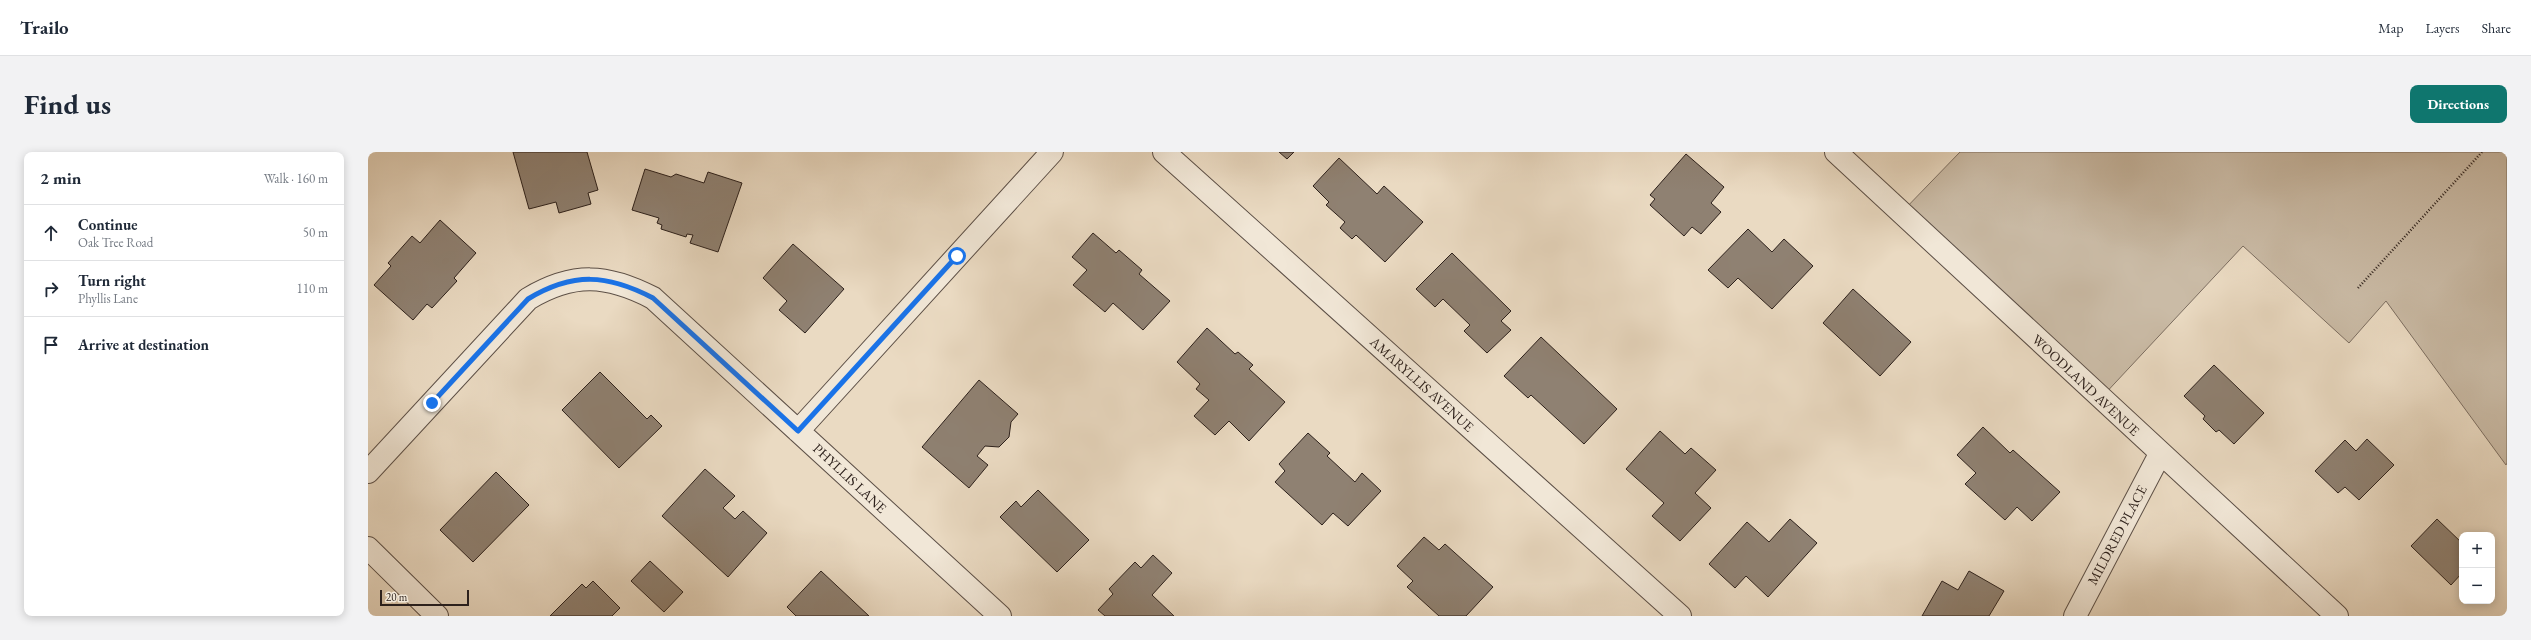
<!DOCTYPE html>
<html lang="en">
<head>
<meta charset="utf-8">
<style>
  :root { --surface:#fff; --page:#f2f2f3; --text:#1f2937; --muted:#747a83; --line:#e0e1e3; --accent:#0f766e }
  body { margin:0; font-family:"EB Garamond",serif; background:var(--page); color:var(--text) }
  .controls { position:absolute; right:12px; bottom:12px; display:grid; overflow:hidden; border-radius:8px; box-shadow:0 2px 10px #0003 }
  .controls button { width:36px; height:36px; display:grid; place-items:center; padding:0; border:0; border-bottom:1px solid var(--line); background:var(--surface); color:var(--text); font:20px sans-serif }
  .scale { position:absolute; left:12px; bottom:10px; width:89px; box-sizing:border-box; padding-left:4px; border:2px solid #2d211c; border-top:0; font-size:11px; line-height:14px; white-space:nowrap; color:#2d211c; -webkit-text-stroke:3px #f1e7d7; paint-order:stroke }
  .stop { position:absolute; width:12px; height:12px; margin:-9px; border:3px solid #1a73e8; border-radius:50%; background:#fff }
  .stop.end { background:#1a73e8; border-color:#fff; box-shadow:0 1px 4px #0008 }
  .list { margin:0; padding:0; list-style:none }
  h2 { display:flex; justify-content:space-between; align-items:center; height:52px; margin:0; padding:0 16px; font-size:17px }
  h2 small { font-size:13px; font-weight:400; color:var(--muted) }
  .list li { display:grid; grid-template-columns:26px 1fr auto; gap:12px; align-items:center; box-sizing:border-box; height:56px; padding:0 16px; border-top:1px solid var(--line) }
  .list b { display:block; font-size:15px; white-space:nowrap }
  .list p { margin:0; font-size:13px; white-space:nowrap; color:var(--muted) }
  .list em { font-size:13px; font-style:normal; color:var(--muted) }
  .icon { flex:none; width:22px; height:22px; fill:none; stroke:currentColor; stroke-width:2; stroke-linecap:round; stroke-linejoin:round }
  .map { position:relative; flex:none; width:2139px; height:464px; overflow:hidden; border-radius:8px }
  header { display:flex; align-items:center; gap:24px; box-sizing:border-box; height:56px; padding:0 20px; background:var(--surface); border-bottom:1px solid var(--line) }
  header strong { font-size:19px }
  nav { display:flex; gap:22px; margin-inline-start:auto; font-size:14px }
  .intro { display:flex; align-items:center; justify-content:space-between; box-sizing:border-box; height:96px; padding:0 24px }
  h1 { margin:0; font-size:28px }
  .button { padding:10px 18px; border-radius:8px; background:var(--accent); color:#fff; font-size:14px; font-weight:700 }
  main { display:flex; gap:24px; padding:0 24px }
  aside { flex:1; background:var(--surface); border-radius:8px; box-shadow:0 2px 10px #0003 }
  .map>svg:first-child { display:block }
  .green { fill:#cabba6; stroke:#7c6e61 }
  .building { fill:#8f8172; stroke:#2d211c }
  .lines { fill:none; stroke-linecap:round; stroke-linejoin:round }
  .street-casing { stroke:#5c4f46; stroke-width:24 }
  .path { stroke:#2d211c; stroke-width:2.5; stroke-dasharray:1 2; stroke-linecap:butt }
  .street { stroke:#f1e7d7; stroke-width:22 }
  .route { stroke:#1a73e8; stroke-width:5 }
  .labels { text-anchor:middle; dominant-baseline:central; stroke-width:3.5; stroke-linejoin:round; paint-order:stroke }
  .street-label { font-size:14px; fill:#2d211c; stroke:#f1e7d7 }
</style>
</head>
<body>
<header>
<strong>Trailo</strong>
<nav><a>Map</a><a>Layers</a><a>Share</a></nav>
</header>
<div class="intro"><h1>Find us</h1><a class="button">Directions</a></div>
<main>
<aside>
<h2>2 min<small>Walk · 160 m</small></h2>
<ul class="list">
<li><svg class="icon" aria-label="ahead" viewBox="0 0 24 24"><path d="M12 20V5M6 11l6-6 6 6"/></svg><div><b>Continue</b><p>Oak Tree Road</p></div><em>50 m</em></li>
<li><svg class="icon" aria-label="right" viewBox="0 0 24 24"><path d="M7 20v-9h11M14 6l5 5-5 5"/></svg><div><b>Turn right</b><p>Phyllis Lane</p></div><em>110 m</em></li>
<li><svg class="icon" aria-label="arrive" viewBox="0 0 24 24"><path d="M6 21V4h12l-3 4 3 4H6"/></svg><div><b>Arrive at destination</b></div></li>
</ul>
</aside>
<div class="map">
<svg width="2139" height="464" viewBox="0 0 2139 464">
  <rect width="100%" height="100%" fill="#eadac2"/>
  <filter id="stains"><feTurbulence type="fractalNoise" baseFrequency=".005" numOctaves="4"/><feColorMatrix values="0 0 0 0 .2 0 0 0 0 .09 0 0 0 0 .02 0 0 0 .5 -.17"/></filter>
  <radialGradient id="worn" r=".72"><stop offset=".6" stop-color="#630" stop-opacity="0"/><stop offset="1" stop-color="#630" stop-opacity=".3"/></radialGradient>
  <path class="green" d="M1592 0H2139V311L2138 313 2018 149 1981 191 1875 94 1733 246 1533 61Z"/>
  <path class="building" d="M145 0H219L230 38 220 41 223 52 191 61 188 50 161 57Z
    M911 0H926L919 7Z
    M1318 2 1356 35 1343 51 1353 60 1333 82 1324 75 1316 84 1282 53 1287 47 1282 43Z
    M971 6 1009 42 1016 34 1055 70 1017 110 988 83 984 87 972 76 977 70 958 53 961 50 945 34Z
    M277 17 303 25 308 22 336 31 340 20 374 31 350 100 322 91 325 83 319 82 318 85 293 77 294 73 289 71 291 66 264 58Z
    M72 68 108 101 86 126 89 129 64 156 59 152 45 168 6 133 23 114 20 111 44 84 52 91Z
    M1380 77 1404 100 1416 87 1445 114 1404 157 1370 126 1360 136 1340 118Z
    M725 81 748 101 751 98 774 118 771 122 802 149 775 178 745 151 737 160 705 133 719 118 704 105Z
    M425 92 476 137 437 181 411 158 419 149 395 126Z
    M1084 101 1143 159 1133 169 1143 178 1119 201 1096 179 1102 173 1075 147 1067 155 1048 137Z
    M1485 137 1543 190 1512 224 1455 171Z
    M839 176 867 202 870 200 885 213 881 217 917 250 881 289 861 269 847 283 826 264 841 248 828 237 832 232 809 210Z
    M1173 185 1249 257 1216 292 1163 243 1160 246 1136 224Z
    M1846 213 1896 261 1866 292 1851 278 1848 280 1835 267 1837 264 1816 244Z
    M232 220 279 267 283 263 294 274 251 316 194 258Z
    M611 228 650 262 643 270 641 285 631 295 617 294 609 304 620 313 601 336 554 295Z
    M1615 275 1642 301 1645 298 1692 340 1664 369 1649 355 1637 368 1597 332 1608 321 1589 303Z
    M1292 279 1317 302 1323 296 1348 318 1327 341 1343 356 1312 389 1284 364 1296 351 1258 317Z
    M940 281 962 301 959 304 987 330 994 321 1013 339 980 374 965 361 954 373 907 330 917 319 911 312Z
    M1999 287 2026 313 1991 348 1977 335 1970 341 1947 319 1977 288 1988 299Z
    M337 317 367 344 355 356 367 367 375 359 399 381 360 425 294 364Z
    M128 320 161 353 105 410 72 378Z
    M670 338 721 388 689 420 632 365 648 349 653 355Z
    M1422 367 1449 391 1400 445 1378 424 1367 436 1341 412 1379 370 1401 390Z
    M2069 367 2094 391V421L2083 433 2043 394Z
    M1056 385 1071 398 1077 392 1125 435 1098 464H1071L1039 435 1045 429 1029 414Z
    M785 403 804 421 784 443 806 464H737L730 458 745 442 741 437 767 410 773 416Z
    M282 409 315 440 296 460 263 429Z
    M453 419 501 464H428L419 455Z
    M1601 419 1636 439 1621 464H1554L1574 429 1590 438Z
    M225 429 252 456 244 464H182L214 432 218 436Z"/>
  <g class="lines">
    <defs>
      <path id="street" d="M796 0 1312 464
        M1468 0 1969 464
        M430 279 684 0
        M0 320 160 147C205 120 239 122 285 146L632 464
        M0 396 69 464
        M1707 464 1792 302"/>
    </defs>
    <use href="#street" class="street-casing"/>
    <path class="path" d="M1990 136 2114 0"/>
    <use href="#street" class="street"/>
  </g>
  <g class="lines">
    <path class="route" d="M64 251 160 147C205 120 239 122 285 146L430 279 589 104"/>
  </g>
  <g class="labels">
    <g class="street-label">
      <text transform="translate(1054 232) rotate(42)">AMARYLLIS AVENUE</text>
      <text transform="translate(1718 233) rotate(43)">WOODLAND AVENUE</text>
      <text transform="translate(482 326) rotate(43)">PHYLLIS LANE</text>
      <text transform="translate(1749 383) rotate(-62)">MILDRED PLACE</text>
    </g>
  </g>
  <rect width="100%" height="100%" filter="url(#stains)"/>
  <rect width="100%" height="100%" fill="url(#worn)"/>
</svg>
<div class="controls">
<button>+</button>
<button>−</button>
</div>
<div class="scale">20 m</div>
<div class="stop" style="left:589px;top:104px"></div>
<div class="stop end" style="left:64px;top:251px"></div>
</div>
</main>
</body>
</html>
